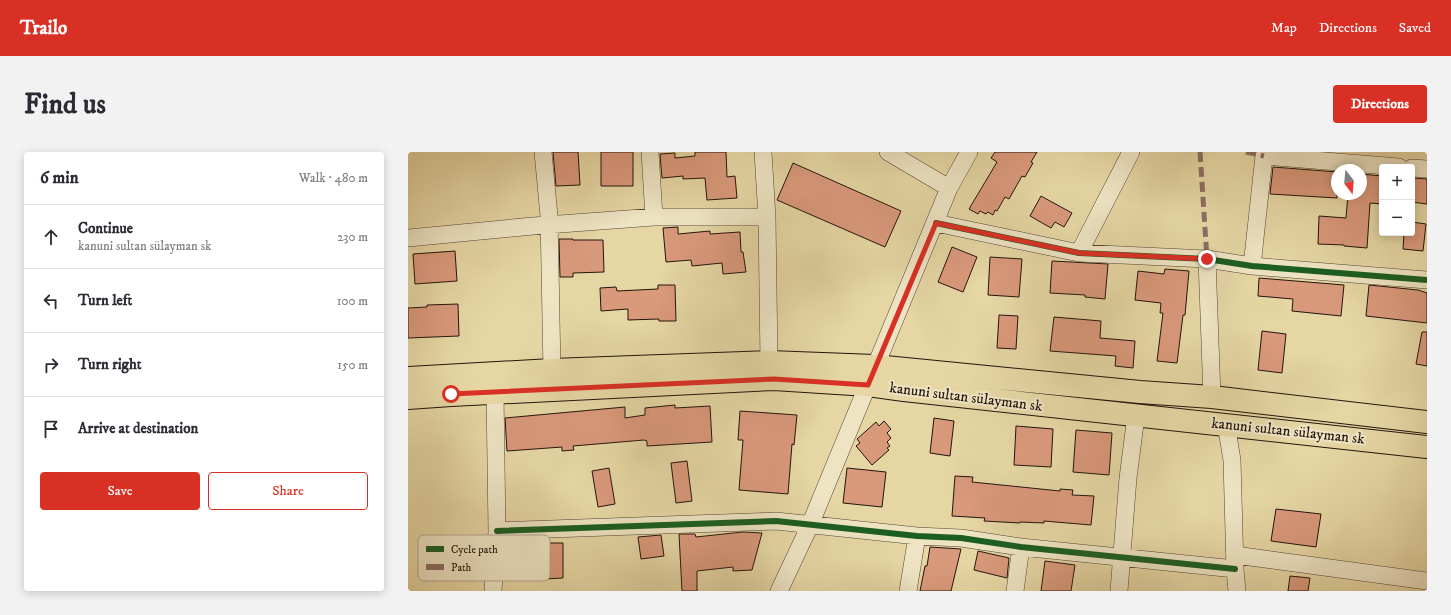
<!DOCTYPE html>
<html lang="en">
<head>
<meta charset="utf-8">
<style>
  :root { --surface:#fff; --page:#f2f2f3; --text:#2b2b33; --muted:#7c7c81; --line:#e1e1e2; --accent:#d93025 }
  body { margin:0; font-family:"IM FELL DW Pica",serif; background:var(--page); color:var(--text) }
  .controls { position:absolute; right:12px; top:12px; display:grid; overflow:hidden; border-radius:4px; box-shadow:0 2px 10px #0003 }
  .controls button { width:36px; height:36px; display:grid; place-items:center; padding:0; border:0; border-bottom:1px solid var(--line); background:var(--surface); color:var(--text); font:20px sans-serif }
  .compass { position:absolute; left:923px; top:12px; width:36px; height:36px; border-radius:50%; background:var(--surface); box-shadow:0 2px 10px #0003; rotate:164deg }
  .stop { position:absolute; width:12px; height:12px; margin:-9px; border:3px solid #d93025; border-radius:50%; background:#fff }
  .stop.end { background:#d93025; border-color:#fff; box-shadow:0 1px 4px #0008 }
  .list { margin:0; padding:0; list-style:none }
  h2 { display:flex; justify-content:space-between; align-items:center; height:52px; margin:0; padding:0 16px; font-size:17px }
  h2 small { font-size:13px; font-weight:400; color:var(--muted) }
  .list li { display:grid; grid-template-columns:26px 1fr auto; gap:12px; align-items:center; box-sizing:border-box; height:64px; padding:0 16px; border-top:1px solid var(--line) }
  .list b { display:block; font-size:15px; white-space:nowrap }
  .list p { margin:0; font-size:13px; white-space:nowrap; color:var(--muted) }
  .list em { font-size:13px; font-style:normal; color:var(--muted) }
  .actions { display:flex; gap:8px; padding:12px 16px }
  .actions a { flex:1; padding:9px 0; border:1px solid var(--accent); border-radius:4px; text-align:center; font-size:14px; color:var(--accent) }
  .actions .main { background:var(--accent); color:#fff }
  .icon { flex:none; width:22px; height:22px; fill:none; stroke:currentColor; stroke-width:2; stroke-linecap:round; stroke-linejoin:round }
  .map { position:relative; flex:none; width:1019px; height:439px; overflow:hidden; border-radius:4px }
  header { display:flex; align-items:center; gap:24px; box-sizing:border-box; height:56px; padding:0 20px; background:var(--accent); color:#fff }
  header strong { font-size:19px }
  nav { display:flex; gap:22px; margin-inline-start:auto; font-size:14px }
  .intro { display:flex; align-items:center; justify-content:space-between; box-sizing:border-box; height:96px; padding:0 24px }
  h1 { margin:0; font-size:28px }
  .button { padding:10px 18px; border-radius:4px; background:var(--accent); color:#fff; font-size:14px; font-weight:700 }
  main { display:flex; gap:24px; padding:0 24px }
  aside { flex:1; background:var(--surface); border-radius:4px; box-shadow:0 2px 10px #0003 }
  .map>svg:first-child { display:block }
  .building { fill:#d9997b; stroke:#24140c }
  .lines { fill:none; stroke-linecap:round; stroke-linejoin:round }
  .minor-casing { stroke:#544432; stroke-width:18 }
  .major-casing { stroke:#24140c; stroke-width:24 }
  .minor { stroke:#eee4c4; stroke-width:17 }
  .major { stroke:#e5d6a4; stroke-width:22 }
  .quiet { stroke:#8d6e63; stroke-width:5; stroke-dasharray:10 5; stroke-linecap:butt }
  .cycleway-casing { stroke:#eee4c4; stroke-width:8 }
  .cycleway { stroke:#1b5e20; stroke-width:6 }
  .route { stroke:#d93025; stroke-width:5 }
  .labels { text-anchor:middle; dominant-baseline:central; stroke-width:4; stroke-linejoin:round; paint-order:stroke }
  .street-label { font-size:15px; fill:#24140c; stroke:#eee4c4 }
  .key { fill:#eee4c4; stroke:#b1a68d; stroke-width:1 }
  .key-label { font-size:11px; fill:#24140c }
</style>
</head>
<body>
<header>
<strong>Trailo</strong>
<nav><a>Map</a><a>Directions</a><a>Saved</a></nav>
</header>
<div class="intro"><h1>Find us</h1><a class="button">Directions</a></div>
<main>
<aside>
<h2>6 min<small>Walk · 480 m</small></h2>
<ul class="list">
<li><svg class="icon" aria-label="ahead" viewBox="0 0 24 24"><path d="M12 20V5M6 11l6-6 6 6"/></svg><div><b>Continue</b><p>kanuni sultan sülayman sk</p></div><em>230 m</em></li>
<li><svg class="icon" aria-label="left" viewBox="0 0 24 24"><path d="M17 20v-9H6M10 6l-5 5 5 5"/></svg><div><b>Turn left</b></div><em>100 m</em></li>
<li><svg class="icon" aria-label="right" viewBox="0 0 24 24"><path d="M7 20v-9h11M14 6l5 5-5 5"/></svg><div><b>Turn right</b></div><em>150 m</em></li>
<li><svg class="icon" aria-label="arrive" viewBox="0 0 24 24"><path d="M6 21V4h12l-3 4 3 4H6"/></svg><div><b>Arrive at destination</b></div></li>
</ul>
<div class="actions"><a class="main">Save</a><a>Share</a></div>
</aside>
<div class="map">
<svg width="1019" height="439" viewBox="0 0 1019 439">
  <rect width="100%" height="100%" fill="#e5d6a4"/>
  <filter id="stains"><feTurbulence type="fractalNoise" baseFrequency=".005" numOctaves="4"/><feColorMatrix values="0 0 0 0 .2 0 0 0 0 .09 0 0 0 0 .02 0 0 0 .5 -.17"/></filter>
  <radialGradient id="worn" r=".72"><stop offset=".6" stop-color="#630" stop-opacity="0"/><stop offset="1" stop-color="#630" stop-opacity=".3"/></radialGradient>
  <path class="building" d="M145 0H170L172 33 148 34Z
    M193 0H225V34H193Z
    M287 0H318L319 25 327 24 329 46 299 48 297 26 275 27V24L254 26 252 2 267 1V6L287 4Z
    M587 0H629L623 10 625 11 617 25 614 24 601 47 597 45 589 59 587 58 585 63 580 60 578 62 572 59 570 62 561 57 589 10 583 6Z
    M385 11 493 59 477 95 369 48Z
    M865 15 929 20V46L862 42Z
    M953 22 974 24V52L962 51 959 96 936 94V93L910 92 911 64 938 66 940 42H953Z
    M1004 26 1019 27V52L1004 50Z
    M633 44 664 61 656 75 647 70 643 76 622 64Z
    M1004 70 1018 72 1015 99 995 97 996 81H1004Z
    M270 75V82L302 79V82L332 80 333 100H335L338 120 315 122 314 111 284 114 283 108 258 110 255 76Z
    M151 87H165V88H195L196 120 165 121V125H152Z
    M544 95 569 105 555 140 530 130Z
    M47 99 49 129 7 132 5 102Z
    M582 105 614 107 611 145 580 143Z
    M644 109 700 112 697 147 677 145V143L642 141Z
    M757 117 781 119 777 163H775L769 211 749 209 755 161H752L753 151 727 148 730 119 756 122Z
    M851 126 936 133 933 164 884 159 885 147 850 144Z
    M250 133H267L268 169H251V167L220 168V157L193 159 192 136 208 135 209 139 250 137Z
    M961 133 1010 138 1019 141V171L958 164Z
    M50 152 51 184 0 186V156L19 155V153Z
    M591 163 610 164 608 197 589 196Z
    M646 165 693 169 692 186 727 189 725 216 707 214 708 204 642 199Z
    M854 179 878 182 874 221 850 218Z
    M1014 180H1019V214L1008 212Z
    M267 253V256L302 254 304 290 239 294V289L236 288 165 294 166 298 154 299V295L99 299 97 266 217 255V266L237 263V256Z
    M332 259 389 263 386 293 384 292 380 342 331 338 335 288H330Z
    M526 266 546 269 542 304 522 301Z
    M476 269 483 277 479 281 483 286 479 290 482 294 479 296 481 298 464 313 448 294 452 291 449 287 468 270 471 274Z
    M608 274 645 277 643 315 606 313Z
    M668 278 704 281 701 323 665 320Z
    M279 309 284 349 268 351 263 311Z
    M201 316 207 352 190 355 184 319Z
    M439 316 478 320 474 355 435 351Z
    M547 324 565 325 564 330 652 339V337L665 338 664 343 686 344 683 373 636 369V371L612 370V371L576 369 577 366 544 364Z
    M868 357 913 362 908 395 863 389Z
    M335 380 354 381 344 418 325 419V415L289 419V439H274L271 382H287L288 385Z
    M253 383 256 404 233 407 230 385Z
    M110 391H155V426L137 427V424H111Z
    M522 395 553 397 543 439H512L517 414H519Z
    M570 399 601 406 599 426 566 418Z
    M637 409 667 413 663 439H633Z
    M882 424 902 426 900 439H880Z"/>
  <g class="lines">
    <defs>
      <path id="minor" d="M135 0 141 64 144 218
        M242 0 246 65
        M355 0 359 65 361 210
        M480 0 541 36
        M1004 16 1019 17
        M528 71 671 101 799 107 844 114 1019 128
        M0 86 125 74 246 65H359
        M671 101 723 0
        M799 107 804 245
        M844 114 856 4 991 15
        M818 272 824 308 827 417 829 439
        M89 379 368 369 509 384 553 386 613 395 827 417
        M827 403 1019 429
        M85 439 89 379 87 240
        M371 439 402 373 541 36 561 0
        M500 439 509 384
        M607 439 613 395
        M711 439 720 326 728 264"/>
      <path id="major" d="M0 226 144 218 361 210 467 214 732 240 804 245 1019 270
        M0 246 43 243 366 227 460 233 496 238 1019 295"/>
    </defs>
    <use href="#minor" class="minor-casing"/>
    <use href="#major" class="major-casing"/>
    <use href="#minor" class="minor"/>
    <use href="#major" class="major"/>
    <path class="quiet" d="M792 0 799 107
      M838 0 856 4"/>
    <defs>
      <path id="cycleway" d="M528 71 671 101 799 107 844 114 1019 128
        M89 379 368 369 509 384 553 386 613 395 827 417"/>
    </defs>
    <use href="#cycleway" class="cycleway-casing"/>
    <use href="#cycleway" class="cycleway"/>
  </g>
  <g class="lines">
    <path class="route" d="M43 242 366 227 460 233 528 71 671 101 799 107"/>
  </g>
  <g class="labels">
    <g class="street-label">
      <text transform="translate(558 245) rotate(7)">kanuni sultan sülayman sk</text>
      <text transform="translate(880 279) rotate(6)">kanuni sultan sülayman sk</text>
    </g>
  </g>
  <rect x="10" y="383" width="132" height="46" rx="6" class="key"/>
  <rect x="18" y="394" width="18" height="6" fill="#1b5e20"/>
  <rect x="18" y="412" width="18" height="6" fill="#8d6e63"/>
  <g class="key-label">
    <text x="43" y="401">Cycle path</text>
    <text x="43" y="419">Path</text>
  </g>
  <rect width="100%" height="100%" filter="url(#stains)"/>
  <rect width="100%" height="100%" fill="url(#worn)"/>
</svg>
<div class="controls">
<button>+</button>
<button>−</button>
</div>
<svg class="compass" viewBox="-18 -18 36 36"><path d="M0-13l5 13h-10z" fill="#e53935"/><path d="M0 13l5-13h-10z" fill="#7c7c81"/></svg>
<div class="stop" style="left:43px;top:242px"></div>
<div class="stop end" style="left:799px;top:107px"></div>
</div>
</main>
</body>
</html>
